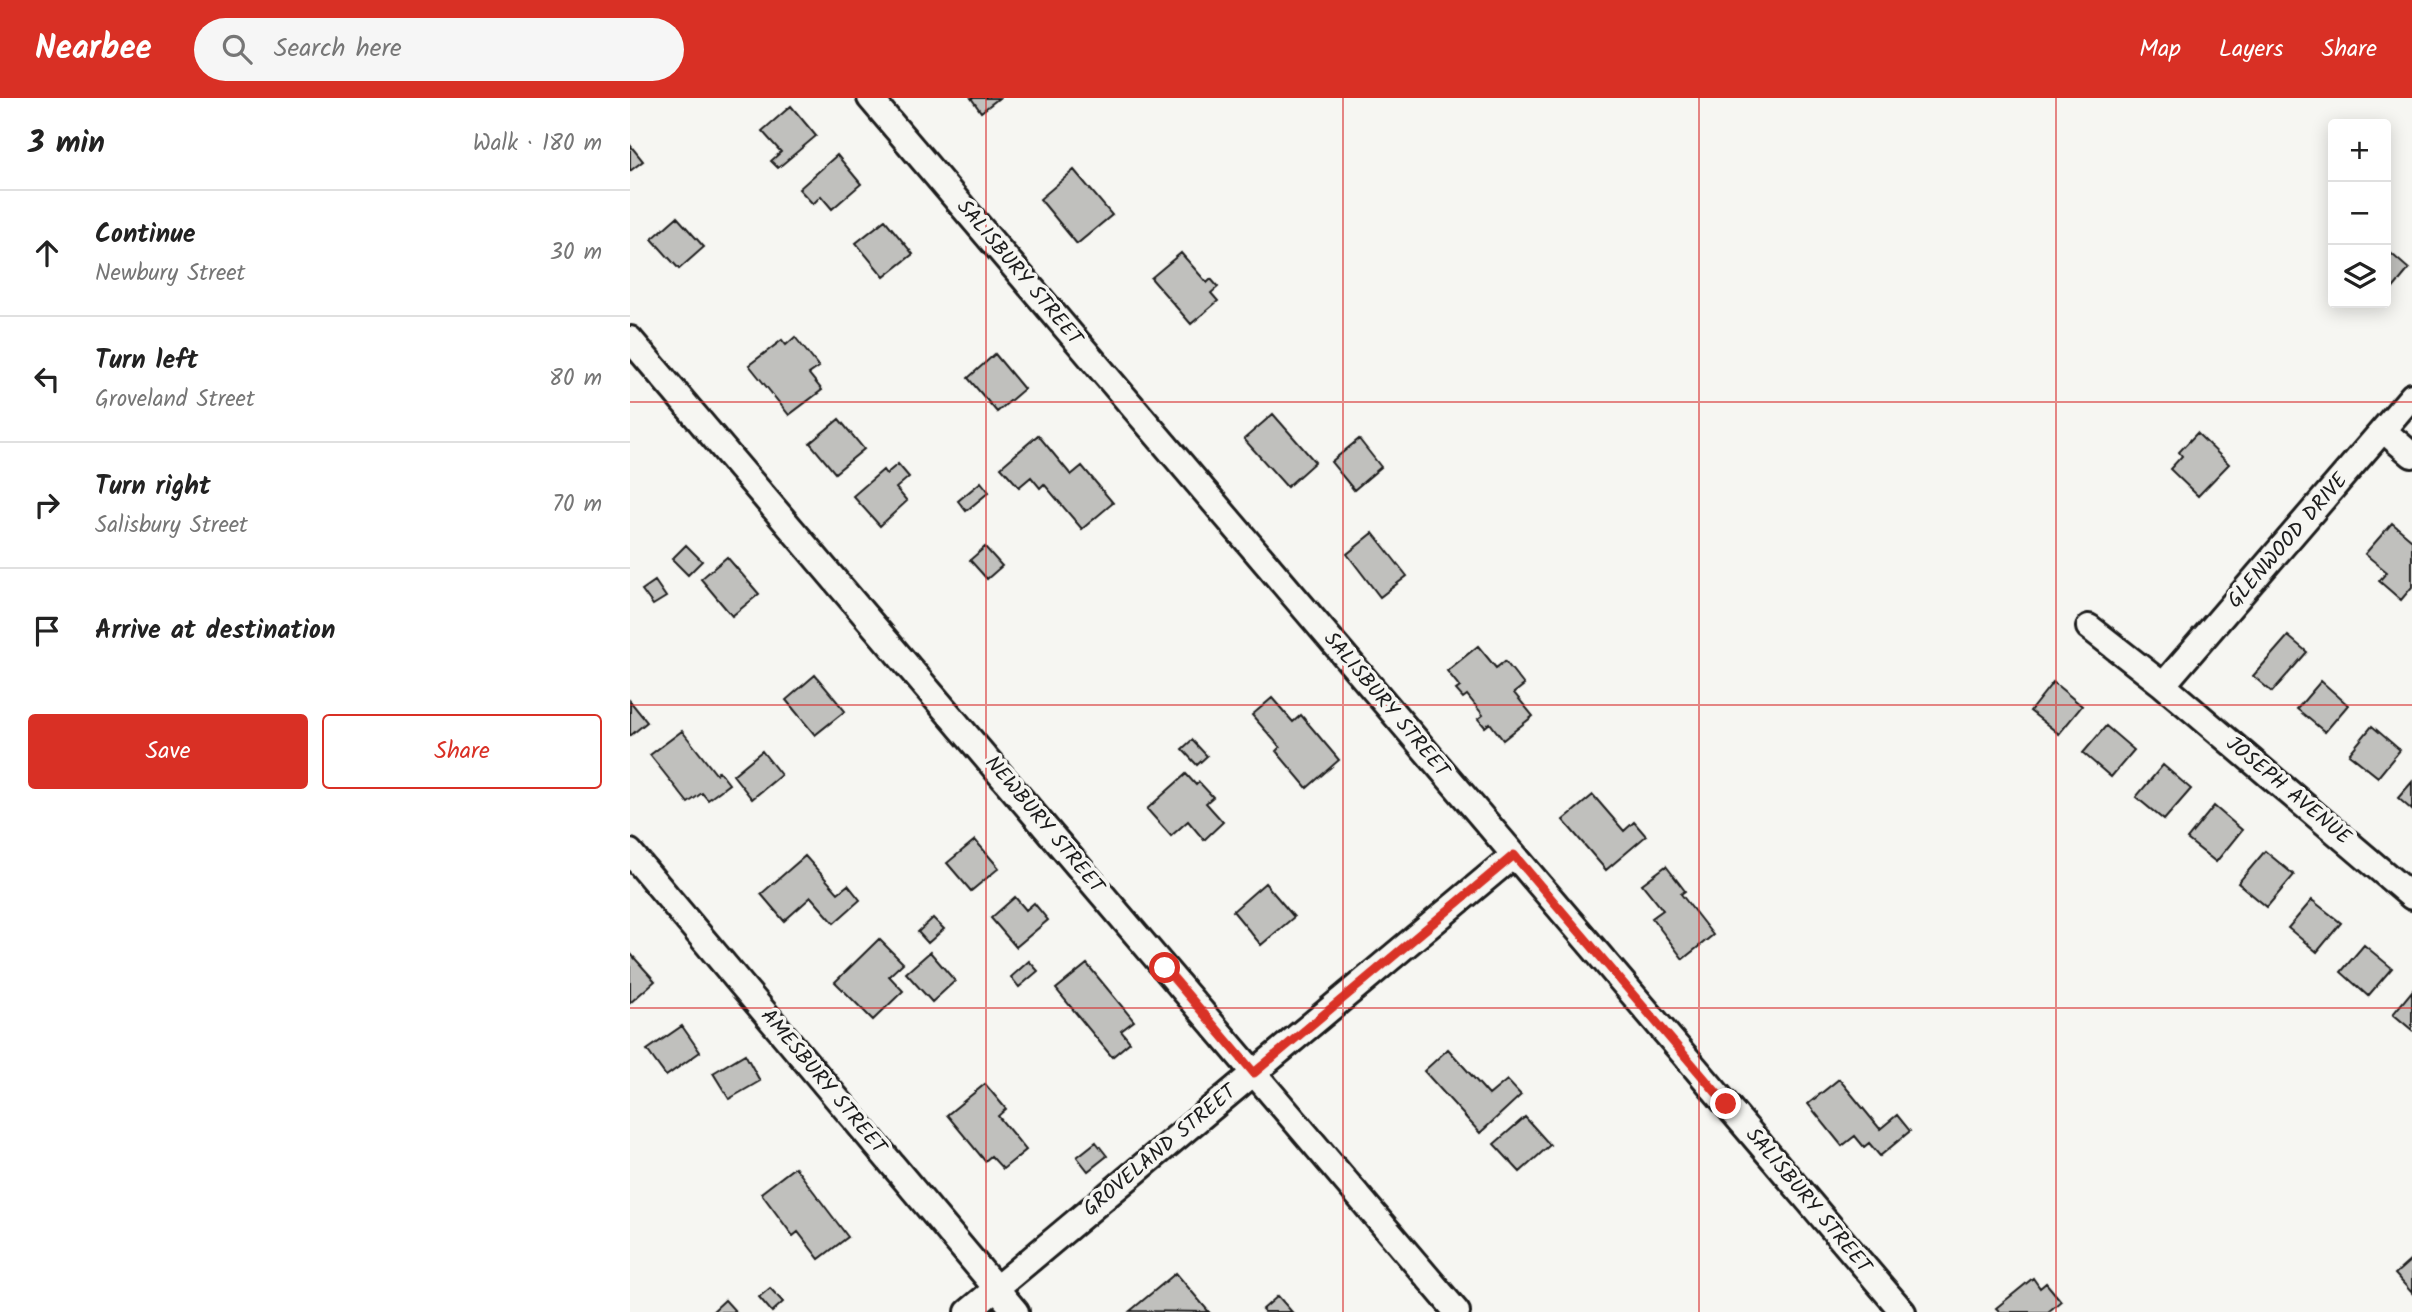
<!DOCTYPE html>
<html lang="en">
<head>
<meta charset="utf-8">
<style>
  :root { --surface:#fff; --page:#f6f6f6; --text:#222; --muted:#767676; --line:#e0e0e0; --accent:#d93025 }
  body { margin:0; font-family:Kalam,sans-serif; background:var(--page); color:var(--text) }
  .controls { position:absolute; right:21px; top:21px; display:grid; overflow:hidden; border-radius:7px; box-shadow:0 4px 18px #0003 }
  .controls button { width:63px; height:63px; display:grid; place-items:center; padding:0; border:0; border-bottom:2px solid var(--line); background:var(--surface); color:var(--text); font:35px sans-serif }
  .stop { position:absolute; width:21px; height:21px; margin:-16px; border:5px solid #d93025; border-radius:50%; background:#fff }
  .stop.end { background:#d93025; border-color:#fff; box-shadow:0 2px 7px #0008 }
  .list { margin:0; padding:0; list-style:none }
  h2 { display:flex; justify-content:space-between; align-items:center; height:91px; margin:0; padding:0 28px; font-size:30px }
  h2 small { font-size:23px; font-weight:400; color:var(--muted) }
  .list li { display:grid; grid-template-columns:46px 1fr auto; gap:21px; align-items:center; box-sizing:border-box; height:126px; padding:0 28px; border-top:2px solid var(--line) }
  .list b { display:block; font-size:26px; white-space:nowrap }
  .list p { margin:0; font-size:23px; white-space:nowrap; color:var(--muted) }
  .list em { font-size:23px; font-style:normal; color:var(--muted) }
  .actions { display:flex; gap:14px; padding:21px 28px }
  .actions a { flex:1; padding:16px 0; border:2px solid var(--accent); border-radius:7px; text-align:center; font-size:24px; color:var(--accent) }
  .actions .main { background:var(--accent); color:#fff }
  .icon { flex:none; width:38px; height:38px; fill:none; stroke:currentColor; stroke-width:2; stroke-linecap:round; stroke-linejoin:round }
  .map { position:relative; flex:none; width:1782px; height:1214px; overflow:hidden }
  header { display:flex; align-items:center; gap:42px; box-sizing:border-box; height:98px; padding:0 35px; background:var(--accent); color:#fff }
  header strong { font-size:33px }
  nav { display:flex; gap:38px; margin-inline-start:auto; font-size:24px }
  .search { width:490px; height:63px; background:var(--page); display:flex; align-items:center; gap:18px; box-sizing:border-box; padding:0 24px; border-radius:38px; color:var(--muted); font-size:26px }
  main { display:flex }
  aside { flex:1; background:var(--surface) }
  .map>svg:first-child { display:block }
  .building { fill:#c0c0bd; stroke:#1c1c1c; stroke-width:2 }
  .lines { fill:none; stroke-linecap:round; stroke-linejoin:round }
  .street-casing { stroke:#1c1c1c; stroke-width:30 }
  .street { stroke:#f6f6f2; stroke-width:24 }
  .route { stroke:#d93025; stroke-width:9 }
  .grid { fill:none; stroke:#d62828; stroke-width:2; stroke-opacity:0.55 }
  .labels { text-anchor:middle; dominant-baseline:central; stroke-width:7; stroke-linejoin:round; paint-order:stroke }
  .street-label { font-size:21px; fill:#1c1c1c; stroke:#f6f6f2 }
</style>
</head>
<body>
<header>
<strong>Nearbee</strong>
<div class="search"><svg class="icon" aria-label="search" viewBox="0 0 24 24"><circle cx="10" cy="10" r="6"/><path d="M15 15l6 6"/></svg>Search here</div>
<nav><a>Map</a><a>Layers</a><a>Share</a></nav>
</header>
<main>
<aside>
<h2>3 min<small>Walk · 180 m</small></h2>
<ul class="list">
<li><svg class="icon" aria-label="ahead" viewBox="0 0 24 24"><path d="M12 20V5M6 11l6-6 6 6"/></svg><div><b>Continue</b><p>Newbury Street</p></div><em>30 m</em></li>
<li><svg class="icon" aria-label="left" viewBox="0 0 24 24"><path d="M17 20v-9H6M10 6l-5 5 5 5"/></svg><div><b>Turn left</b><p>Groveland Street</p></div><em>80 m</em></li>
<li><svg class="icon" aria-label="right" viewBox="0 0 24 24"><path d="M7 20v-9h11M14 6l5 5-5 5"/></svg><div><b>Turn right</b><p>Salisbury Street</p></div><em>70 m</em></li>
<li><svg class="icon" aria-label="arrive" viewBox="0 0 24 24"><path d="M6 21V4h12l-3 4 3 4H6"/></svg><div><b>Arrive at destination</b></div></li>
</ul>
<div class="actions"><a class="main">Save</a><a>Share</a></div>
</aside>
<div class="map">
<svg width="1782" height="1214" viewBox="0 0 1782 1214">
  <rect width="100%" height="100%" fill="#f6f6f2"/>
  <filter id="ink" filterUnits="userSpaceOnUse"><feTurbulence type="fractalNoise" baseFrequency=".0143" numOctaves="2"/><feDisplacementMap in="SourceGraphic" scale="14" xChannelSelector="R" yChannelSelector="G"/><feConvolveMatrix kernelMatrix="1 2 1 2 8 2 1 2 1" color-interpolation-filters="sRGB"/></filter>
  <g filter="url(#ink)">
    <path class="building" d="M341 0H369L351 14Z
      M161 8 186 38 148 70 141 63 151 54 132 33Z
      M0 47 13 63 0 73Z
      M207 57 231 86 202 111 191 98 183 106 169 91Z
      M444 72 482 117 447 146 410 101Z
      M47 119 74 149 49 171 22 141Z
      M255 122 283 156 254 179 226 145Z
      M1756 151 1779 171 1756 199Z
      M551 155 577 185 581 181 588 189 581 195 588 203 561 226 521 180Z
      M165 239 189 269 179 276 192 292 159 317 119 267 152 242 156 247Z
      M365 256 394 291 367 314 338 280Z
      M643 316 685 364 657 389 614 341Z
      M209 321 234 351 205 375 180 345Z
      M1567 335 1599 366 1568 398 1540 371 1552 358 1549 354Z
      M408 337 441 377 452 368 483 405 452 431 414 386 410 390 401 379 389 389 371 369Z
      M729 341 751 369 724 392 701 364Z
      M268 366 279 379 266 390 277 403 250 428 223 398 253 372 256 376Z
      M351 384 359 394 336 413 328 403Z
      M1762 425 1782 442V489L1771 502 1749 483 1757 474 1735 456Z
      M743 435 777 478 750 499 717 456Z
      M56 447 72 463 58 477 42 461Z
      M355 449 372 468 357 481 340 462Z
      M97 459 129 496 102 518 71 481Z
      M25 483 36 499 23 507 12 492Z
      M1658 538 1677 554 1642 594 1623 578Z
      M848 548 866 570 875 563 894 587 884 595 903 618 873 642 860 625 855 629 848 621 853 617 837 597 833 600 826 592 830 589 817 573Z
      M185 577 215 613 185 637 156 602Z
      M1691 583 1718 607 1695 634 1667 611Z
      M1423 584 1452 608 1429 636 1400 613Z
      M642 600 663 624 671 617 709 662 677 690 646 653 650 649 622 617Z
      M0 603 17 624 0 638Z
      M1476 628 1504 652 1481 679 1453 655Z
      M1742 628 1770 652 1748 679 1719 656Z
      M52 633 86 676 89 673 99 686 78 702 72 695 58 705 20 657Z
      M562 642 577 658 567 667 552 651Z
      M132 653 151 677 122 701 103 677Z
      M1533 667 1561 691 1534 722 1506 699Z
      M556 676 566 687 569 684 583 699 576 705 593 724 574 742 558 723 541 738 517 711Z
      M1782 684V712L1768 700Z
      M963 697 994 733 1004 724 1016 738 976 772 933 722Z
      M1584 708 1612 732 1586 764 1557 741Z
      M345 742 369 770 341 793 317 765Z
      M1635 753 1664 777 1637 809 1608 785Z
      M175 758 208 795 218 787 230 802 204 825 181 799 154 823 131 796Z
      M1036 768 1055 793 1051 796 1083 837 1053 861 1022 820 1033 812 1012 786Z
      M635 785 664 819 631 847 603 813Z
      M385 799 396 812 404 805 418 822 386 849 361 820Z
      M1682 802 1711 825 1687 854 1658 830Z
      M303 820 314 831 298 845 288 834Z
      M249 841 273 865 259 878 273 893 243 922 205 884Z
      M1734 847 1762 870 1738 898 1711 874Z
      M300 854 325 883 302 904 276 875Z
      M0 855 25 883 0 905Z
      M399 863 408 873 389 889 381 879Z
      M457 866 504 923 491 933 500 944 482 959 426 891Z
      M1782 893V932L1763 916Z
      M52 928 70 954 36 978 17 952Z
      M818 951 859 997 877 982 891 997 850 1035 794 973Z
      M115 956 130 983 99 1001 83 975Z
      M1209 981 1250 1031 1267 1017 1280 1033 1250 1058 1239 1045 1234 1049 1225 1038 1212 1048 1178 1006Z
      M355 986 376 1011 368 1018 396 1052 373 1071 361 1058 355 1063 317 1017Z
      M895 1019 920 1047 890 1074 864 1046Z
      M466 1044 477 1058 458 1073 447 1059Z
      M165 1069 218 1139 189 1161 168 1134 163 1138 131 1095Z
      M1782 1161V1195L1765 1176Z
      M546 1175 579 1214 500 1213Z
      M1403 1180 1410 1190 1416 1185 1431 1203 1418 1214H1370L1366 1210Z
      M140 1190 153 1204 142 1214 129 1199Z
      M648 1198 662 1214H634L632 1212Z
      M95 1202 106 1214H82Z"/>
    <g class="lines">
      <defs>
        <path id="street" d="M240 0 1273 1214
          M0 241 827 1214
          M1753 332 1782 357
          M1459 529 1533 587 1782 799
          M1533 587 1782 298
          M0 754 386 1214
          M338 1214 884 757"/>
      </defs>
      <use href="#street" class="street-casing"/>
      <use href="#street" class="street"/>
    </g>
  </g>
  <g class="lines" filter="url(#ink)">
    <path class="route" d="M535 870 624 975 884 757 1096 1006"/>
  </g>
  <path class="grid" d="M356 0V1214M713 0V1214M1069 0V1214M1426 0V1214M0 304H1782M0 607H1782M0 910H1782"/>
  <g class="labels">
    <g class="street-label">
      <text transform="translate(389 175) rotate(50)">SALISBURY STREET</text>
      <text transform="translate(1658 443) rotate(-49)">GLENWOOD DRIVE</text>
      <text transform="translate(756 607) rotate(50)">SALISBURY STREET</text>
      <text transform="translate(1658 693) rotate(40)">JOSEPH AVENUE</text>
      <text transform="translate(414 727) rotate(50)">NEWBURY STREET</text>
      <text transform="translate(193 984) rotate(50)">AMESBURY STREET</text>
      <text transform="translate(530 1053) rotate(-40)">GROVELAND STREET</text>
      <text transform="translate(1178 1103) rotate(50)">SALISBURY STREET</text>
    </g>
  </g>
</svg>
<div class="controls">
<button>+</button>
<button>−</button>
<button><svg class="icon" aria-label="layers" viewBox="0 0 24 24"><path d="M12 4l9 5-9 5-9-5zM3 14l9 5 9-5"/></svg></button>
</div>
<div class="stop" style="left:535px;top:870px"></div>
<div class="stop end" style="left:1096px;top:1006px"></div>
</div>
</main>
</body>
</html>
